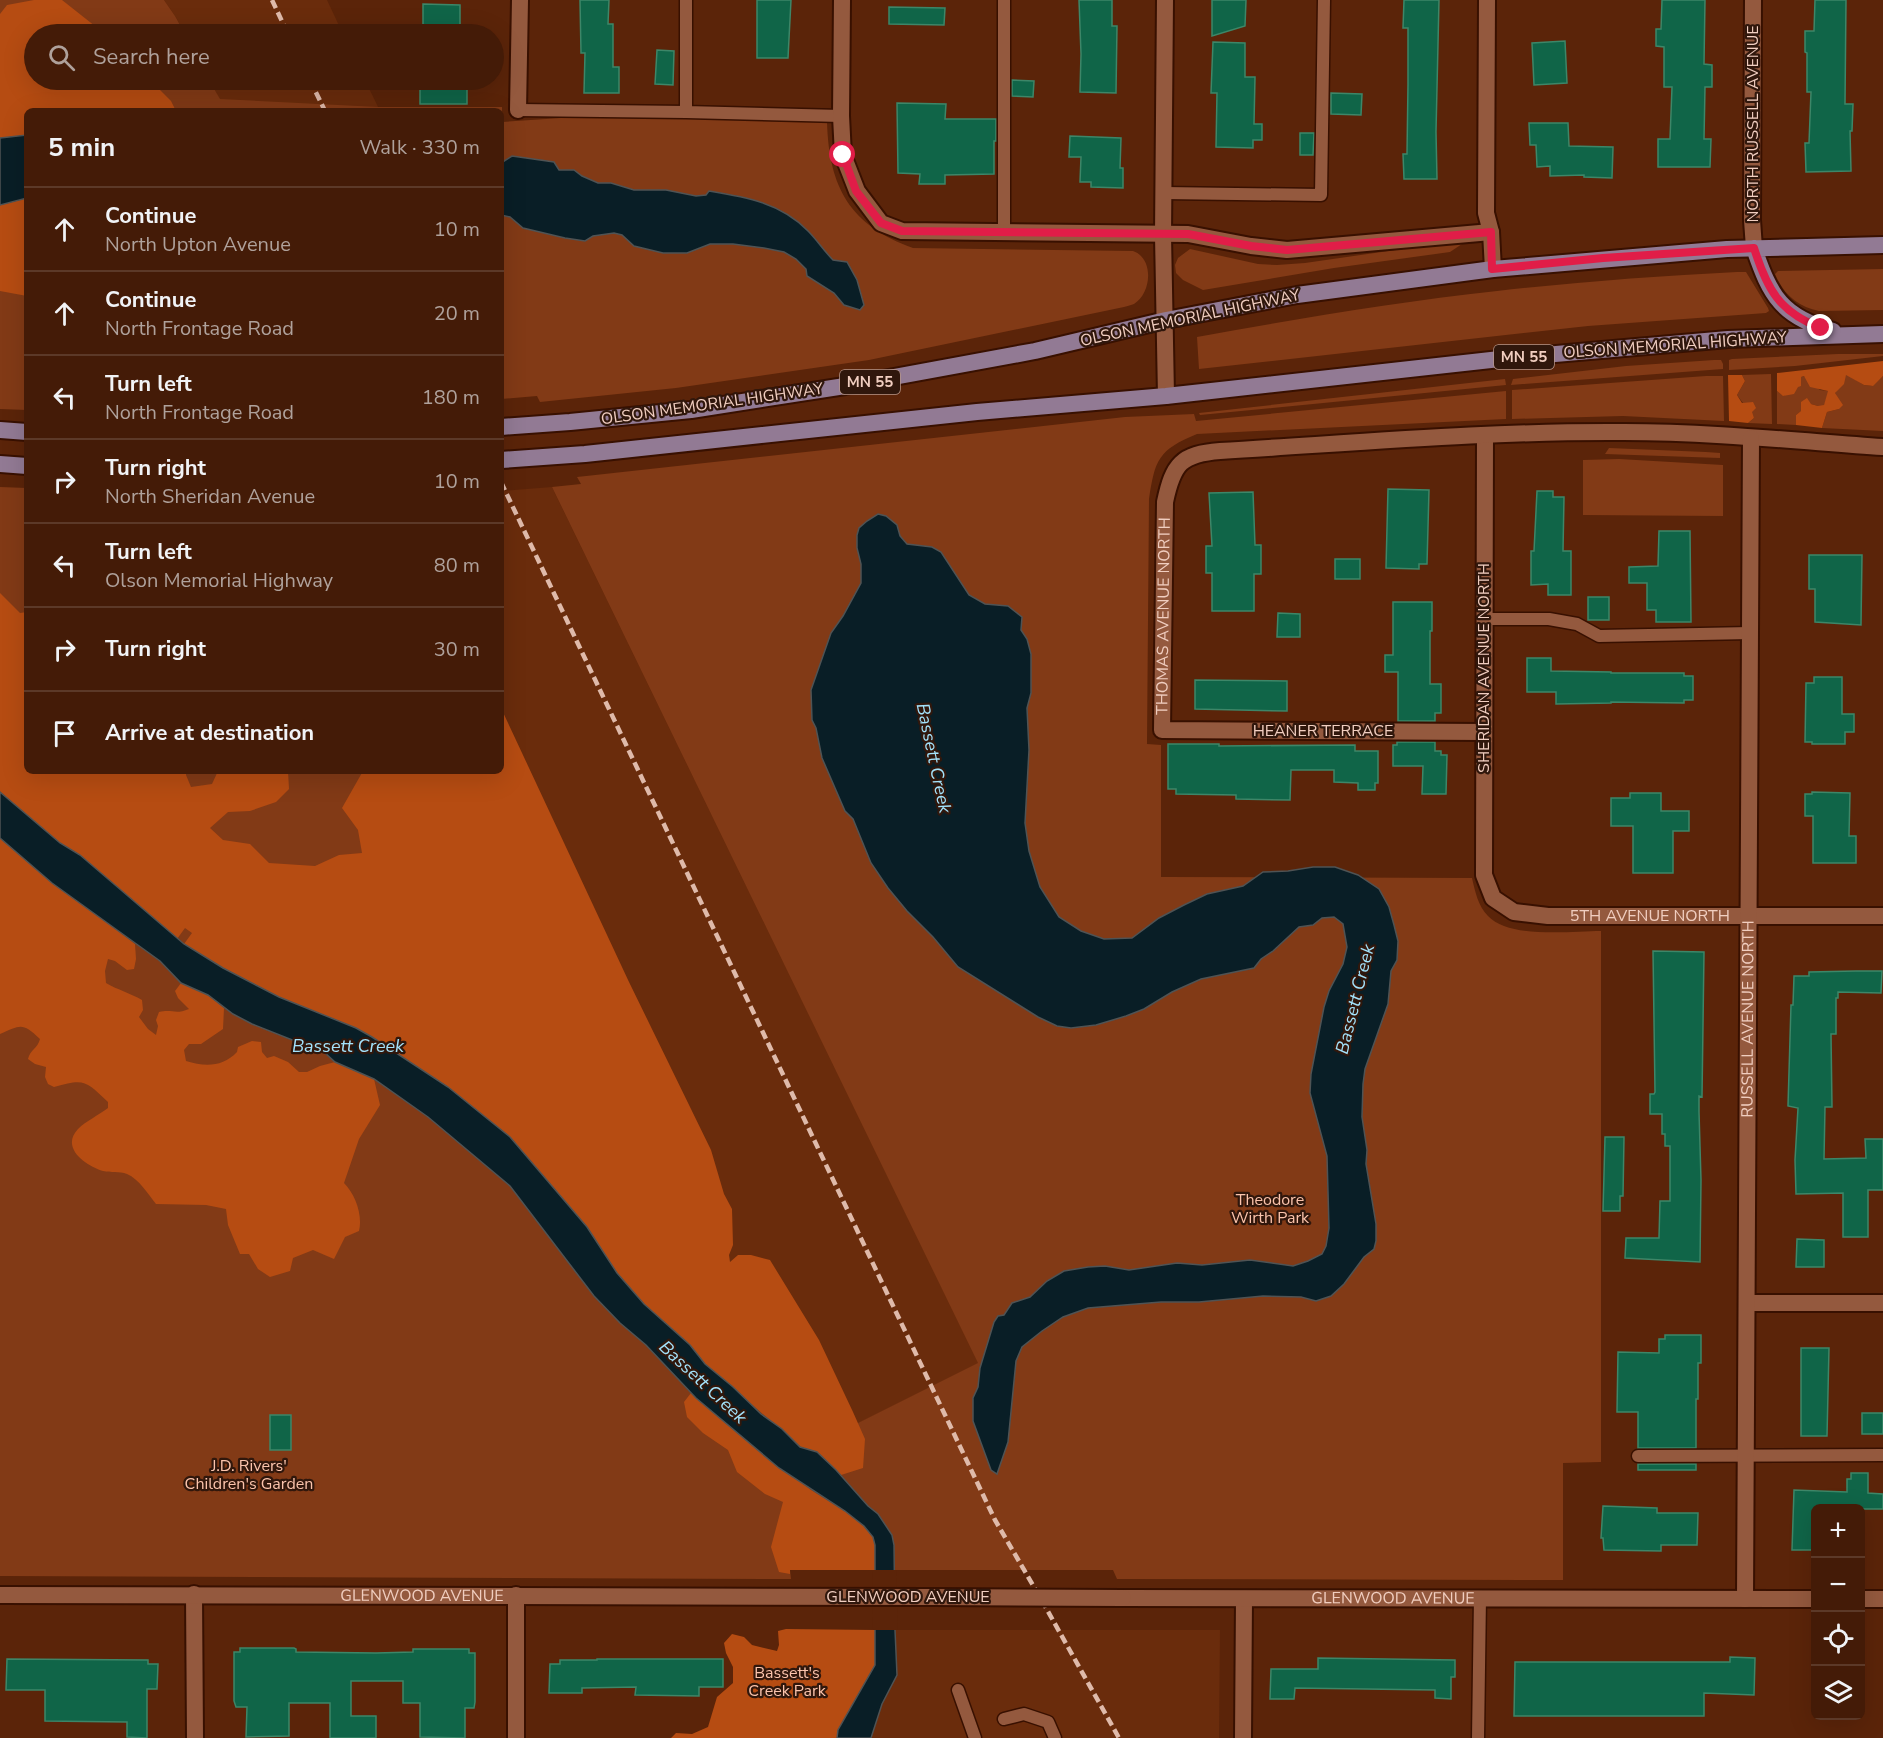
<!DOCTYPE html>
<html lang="en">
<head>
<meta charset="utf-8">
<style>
  :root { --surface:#441b07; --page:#4b2411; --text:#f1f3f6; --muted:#afa19b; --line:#5c3928 }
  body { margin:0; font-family:"Nunito Sans",sans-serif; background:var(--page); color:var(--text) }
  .controls { position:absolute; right:18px; bottom:18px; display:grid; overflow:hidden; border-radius:9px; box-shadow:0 6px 24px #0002 }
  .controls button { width:54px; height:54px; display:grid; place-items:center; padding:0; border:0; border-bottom:2px solid var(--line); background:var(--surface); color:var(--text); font:30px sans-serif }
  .stop { position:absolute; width:18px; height:18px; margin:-14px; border:4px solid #e11d48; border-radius:50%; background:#fff }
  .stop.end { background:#e11d48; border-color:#fff; box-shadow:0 2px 6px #0008 }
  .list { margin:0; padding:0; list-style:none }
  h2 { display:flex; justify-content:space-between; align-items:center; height:78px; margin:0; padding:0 24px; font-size:26px }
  h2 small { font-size:20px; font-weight:400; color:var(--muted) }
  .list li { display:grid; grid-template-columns:39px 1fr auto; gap:18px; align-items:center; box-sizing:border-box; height:84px; padding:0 24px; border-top:2px solid var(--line) }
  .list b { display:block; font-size:22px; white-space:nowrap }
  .list p { margin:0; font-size:20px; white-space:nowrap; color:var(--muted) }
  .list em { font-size:20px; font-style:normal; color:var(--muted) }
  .icon { flex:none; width:33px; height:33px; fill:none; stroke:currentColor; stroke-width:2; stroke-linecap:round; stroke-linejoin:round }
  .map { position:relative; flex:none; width:1883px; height:1738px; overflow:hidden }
  .search { position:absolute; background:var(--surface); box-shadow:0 6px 24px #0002; left:24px; top:24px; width:480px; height:66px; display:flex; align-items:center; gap:15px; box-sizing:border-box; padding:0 21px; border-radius:33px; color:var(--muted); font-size:22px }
  .panel { position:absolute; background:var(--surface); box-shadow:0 6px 24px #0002; left:24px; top:108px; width:480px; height:666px; border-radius:9px }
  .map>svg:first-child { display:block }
  .built { fill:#6a2c0c }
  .green { fill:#823a16 }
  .forest { fill:#b64c12 }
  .water { fill:#091e26; stroke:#4f5354; stroke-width:1.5 }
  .pier { fill:#5b2409 }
  .building { fill:#106548; stroke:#3d8668; stroke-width:1.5 }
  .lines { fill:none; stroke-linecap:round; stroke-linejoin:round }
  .service-casing { stroke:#381000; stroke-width:15 }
  .minor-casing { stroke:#381000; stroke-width:20 }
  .tertiary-casing { stroke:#381000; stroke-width:20 }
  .primary-casing { stroke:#381000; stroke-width:20 }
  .service { stroke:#94593e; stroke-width:12 }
  .minor { stroke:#94593e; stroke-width:16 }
  .tertiary { stroke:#94593e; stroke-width:16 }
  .primary { stroke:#927a94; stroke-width:16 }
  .rail { stroke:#dfbaaa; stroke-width:4.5; stroke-dasharray:9 4.5; stroke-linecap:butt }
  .tertiary-bridge-casing { stroke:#381000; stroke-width:20; stroke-linecap:butt }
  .tertiary-bridge { stroke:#94593e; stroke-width:16 }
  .route { stroke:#e11d48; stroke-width:8 }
  .labels { text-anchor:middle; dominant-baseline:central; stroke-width:4.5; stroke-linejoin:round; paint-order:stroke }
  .shield { fill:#30170c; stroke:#b7978a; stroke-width:1.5 }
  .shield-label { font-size:15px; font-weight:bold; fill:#f1cec0 }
  .street-label { font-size:16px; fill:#f1cec0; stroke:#30170c }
  .park-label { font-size:16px; fill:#fcc4ac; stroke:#30170c }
  .water-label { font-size:18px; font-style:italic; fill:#a3e3fc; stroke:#30170c }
</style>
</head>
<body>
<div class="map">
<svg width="1883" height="1738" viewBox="0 0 1883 1738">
  <rect width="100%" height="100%" fill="#5b2409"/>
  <path class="built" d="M164 0H327L343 34H185L175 16Z
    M209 80H365L380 111H226Z
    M552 487 979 1364 808 1448 501 771V491Z
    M890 1630H1220L1219 1738H871L892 1673Z"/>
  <path class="green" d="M0 0H164L175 16 185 34H34V80H209L220 99 378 107H502V122L561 118H682L827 122C829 188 850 225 913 248L1133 251C1154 258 1152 293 1134 304 1131 305 1128 306 1124 307L869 360 676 388 540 402 537 396 501 399V111H27V410L0 409Z
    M1458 241 1463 242 1462 244 1450 252 1334 268 1203 290 1183 280 1176 273 1175 265 1178 258 1190 249 1258 264 1277 265 1305 263Z
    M1883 269V310L1819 311C1798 307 1783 294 1775 274L1778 271Z
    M1737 272H1746L1768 308 1769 311 1766 313 1588 326 1199 369 1197 337C1296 319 1396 302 1497 291 1577 282 1657 276 1737 272Z
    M1838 354H1883V356L1795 366 1729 370V360L1732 359Z
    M1714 360H1721L1723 364V369L1511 385 1513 379 1626 366Z
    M1771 374 1772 424 1748 423 1754 418 1737 395 1745 381 1742 375Z
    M1846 374 1864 385 1872 386 1883 376V431L1822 428 1827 412 1839 409 1835 393Z
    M1706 376H1723L1724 421 1623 416 1512 419V390Z
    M1804 376 1820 390 1829 391 1824 406H1818L1811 404 1796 415V425L1777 424V391L1784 396 1801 377Z
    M1505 379 1506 385 1200 415 1199 413Z
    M1506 391V419L1197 434C1158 450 1155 460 1149 499L1147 744 1161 745V877L1472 878C1475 891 1478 906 1488 916 1509 939 1571 931 1601 931V1462L1563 1463V1580L1117 1579 1113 1570H790L791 1579 0 1576V487L27 488V771H423L808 1448 978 1363 552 487 581 484 577 477 1125 417 1194 414 1196 421Z
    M1609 448 1706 452 1720 453V458L1605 454Z
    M1619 459 1723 465V516L1583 515V460Z"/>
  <path class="forest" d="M34 0H62L105 34H34V80H150L171 101 176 111H27V135L0 138V14L7 5Z
    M27 198V296L0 291V205Z
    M1883 361V376L1873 386 1864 385 1846 375 1844 384 1835 393 1843 405 1839 409 1827 412 1822 428 1796 425V415L1801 411V402L1807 398 1811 404 1818 406 1824 405 1828 391 1810 387 1804 376 1801 377V386L1798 387 1794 394 1783 396 1777 391V373Z
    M1728 375H1742L1745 381 1737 395 1742 403 1753 402 1756 408 1752 412 1754 418 1748 423 1729 421Z
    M0 593 20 613 27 612V771H186V775L191 787 212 784 218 771H288L289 789 276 802 250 811 228 812 210 828 223 840 250 844 269 863 315 866 339 855 362 853 358 830 342 808 363 771H501V708L629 982 711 1150 724 1194 732 1209 733 1245 729 1255 730 1262 738 1255H751L770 1260 819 1340 853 1412 865 1439 863 1468 841 1475 817 1452 801 1447 705 1364 690 1345 644 1304 617 1273 587 1227 510 1137 356 1028 279 997 223 968 184 944 192 933 185 928 177 939 80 855 60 843 0 792Z
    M0 838 135 944 136 959 134 969 127 970 115 961 108 959 105 971 106 983C118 990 130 993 142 1000L143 1010 139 1017 148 1029 156 1035 158 1026 156 1020 159 1012C173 1009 175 1015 189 1009L178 998 175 991 181 983 208 995 224 1008 223 1029 201 1044H189L184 1050 186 1061C205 1067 223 1067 237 1052L238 1047 252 1041 261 1042 262 1052 267 1058 274 1056 288 1062 299 1072H307L320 1066 335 1062 374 1079 380 1105 359 1139 344 1183C355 1194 363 1215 359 1231L345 1237 334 1259 313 1250 293 1258 290 1271 270 1277 258 1269 249 1254H240L228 1225 226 1209 206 1205 156 1204C148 1194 139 1179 127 1174 119 1171 111 1173 103 1171 86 1166 60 1148 78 1129 86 1121 99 1115 108 1108V1102C86 1081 85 1078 54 1087L48 1084 45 1077 46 1067 35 1064 28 1059C30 1050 38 1048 40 1039 22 1022 21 1025 0 1034Z
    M691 1393 811 1490 845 1511 864 1526 873 1537 875 1545V1570H790V1574L779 1572 771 1547 783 1502 765 1494 737 1472 728 1450 703 1433 687 1417 684 1402Z
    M786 1629 876 1630 875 1665 838 1730 837 1738H671L676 1733 692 1734 708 1727 717 1697 733 1683V1667L726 1653 724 1643 732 1634 744 1637 752 1645 777 1651 779 1645 778 1631Z"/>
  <path class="water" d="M27 135V198L0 205V138Z
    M512 156 554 162 559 170H574L582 176 598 183H611L634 190H666L696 196 706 195 709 191C746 197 781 203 808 231 817 240 824 251 833 260L847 262 857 280 864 305 860 310 844 305 834 293 807 276 806 269 796 259 784 252 764 248 733 244H710L687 253H663L634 246 622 235 614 233 593 236 585 241 565 238 523 228 510 217 501 215V163Z
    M878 514 886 516 897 525 900 536 907 544 932 547 941 552 969 595 985 604 1008 606 1022 617 1021 630 1027 639 1031 654V693L1027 708 1029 750 1025 823 1029 851 1040 887 1059 917 1081 931 1104 939 1132 938 1159 918 1184 905 1207 894 1243 886 1263 872 1288 871 1313 867H1335L1358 875 1379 889 1389 907 1394 925 1398 941 1397 960 1391 971 1388 1004 1365 1069 1363 1084 1362 1117 1367 1150 1366 1164 1376 1224V1241L1374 1249 1364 1257 1344 1284 1331 1296 1316 1301 1301 1297 1263 1296 1199 1302H1161L1088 1308 1063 1317 1042 1331 1022 1347 1016 1361 1008 1442 997 1474 991 1470 973 1421V1398L978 1387 980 1368 994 1322 998 1316 1004 1315 1012 1303 1030 1297 1047 1281 1064 1271 1088 1267 1105 1266 1129 1270 1177 1263 1202 1265 1250 1260 1293 1266 1308 1261 1322 1254 1326 1246 1329 1228 1327 1156 1310 1093 1311 1074 1324 1007 1329 991 1343 964 1347 947 1343 924 1334 917 1322 918 1313 925 1299 927 1273 951 1261 959 1254 968 1201 979 1172 992 1144 1009 1126 1016 1096 1025 1071 1028 1057 1026 1038 1017 958 967 933 937 907 911 888 888 871 863 853 819 845 811 822 758 816 728 812 720 811 690 831 633 843 616 861 583V564L857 548V535L859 528 867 521Z
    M0 792 60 843 80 855 184 944 223 968 279 997 356 1028 372 1037 448 1087 510 1137 587 1227 617 1273 644 1304 690 1345 705 1364 733 1387 761 1414 782 1429 800 1447 817 1452 836 1470 868 1506 878 1514 892 1535 894 1545 895 1630 897 1675 882 1704 871 1738H837L838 1730 875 1665V1545L873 1537 864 1526 845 1511 779 1468 696 1398 646 1345 620 1323 594 1296 510 1186 428 1117 374 1079 335 1062 325 1053 252 1024 233 1014 208 995 181 983 160 961 52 883 0 838Z"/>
  <path class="pier" d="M872 1570H896L898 1630H873Z"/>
  <path class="building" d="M580 0H609L608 24H613V67H619V93H584L585 53H581Z
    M757 0H791L788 58H757Z
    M1079 0H1112V26H1117L1116 93 1080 92 1081 54Z
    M1212 0H1246L1245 26 1212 36Z
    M1404 0H1439L1436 132 1437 179H1404L1403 154H1407L1408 84V28H1403Z
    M1662 0H1705L1704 64 1712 65V87H1705L1704 139H1711L1710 167H1658V139H1670L1672 87H1664V47L1656 46V29H1661Z
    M1815 0H1846L1845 104H1853L1852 131H1850L1851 171 1806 172 1805 143H1809L1811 92H1807V53L1805 52V31H1814Z
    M423 4 460 5V34H423Z
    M889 7 945 8 944 25 889 24Z
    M1565 41 1567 83 1534 85 1532 43Z
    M1213 42 1245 43V77H1255L1254 124H1262V140H1253V148L1216 147 1217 93H1211Z
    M657 50 674 51 673 85 655 84Z
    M420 80H467V104H420Z
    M1012 80 1034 81 1033 97 1012 96Z
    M1331 93 1362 94 1361 115 1331 114Z
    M897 103 946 104 945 119H996V141H994V174L945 175V184H919L920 174 898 173Z
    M1529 123H1568L1569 146 1613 147 1612 178 1584 177V175L1550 176V166L1537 167 1536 145H1530Z
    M1300 133H1314L1313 155H1300Z
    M1070 136 1121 138 1120 168H1123V188L1091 187V182H1080L1081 157H1069Z
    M1388 489 1429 490 1427 564H1419V569L1386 568Z
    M1537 491H1553V497H1564L1563 551H1571V595H1548V584L1531 585V551H1534Z
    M1253 492 1255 545H1261V574H1254V611H1212V573H1206V546H1212L1209 493Z
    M1659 531H1690L1691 622H1656V610H1647V583H1629V567L1658 566Z
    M1809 555H1862L1861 625 1815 622V589H1809Z
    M1335 559H1360V579H1335Z
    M1588 597H1609V620H1588Z
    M1393 602H1432V631H1430V684H1441V713H1435V721H1398V672H1385V655H1393Z
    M1278 613 1300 614V637H1277Z
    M1527 658H1551V671L1611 672V673H1684V676H1693V700H1684V703L1611 702V703L1556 704V692H1527Z
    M1814 677H1842V714H1854V732H1845V744H1812V742H1805L1806 683H1814Z
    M1195 680 1287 681V711L1195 709Z
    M1397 742H1435V751H1441V755H1447L1446 794H1422L1423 766H1393V745H1397Z
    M1168 744H1219V746L1355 745V751H1378V783H1375V790H1358V783L1334 782V770H1291L1290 800 1236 799V795L1176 794V789H1168Z
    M1812 792 1850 793 1849 836H1856V863H1813V816H1805V794H1812Z
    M1630 793H1661V811H1689V831H1673V873H1633V826H1611V798H1630Z
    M1653 951 1704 952 1702 1097 1699 1096V1112L1701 1180 1700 1262 1625 1258 1626 1238H1659L1660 1201H1670V1146H1665V1134H1662V1114H1650V1094H1654L1655 1092Z
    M1856 971H1882L1881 993 1838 992V998H1836V1034H1831L1832 1107H1825L1824 1159 1866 1158 1865 1139H1883V1190H1868V1237H1843V1193L1796 1194 1795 1160 1798 1108 1788 1106 1791 1005H1793L1794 976H1809V972Z
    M1605 1137H1624L1623 1196H1620V1211H1603Z
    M1797 1239 1824 1240V1267H1796Z
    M1665 1335H1701V1363H1698V1399H1696V1448H1638V1412H1617L1618 1352 1659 1353V1339H1665Z
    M1801 1348H1829L1827 1436H1801Z
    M1862 1413H1883V1434H1862Z
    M270 1415H291V1450H270Z
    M1638 1464H1696V1470H1638Z
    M1851 1473H1868V1493L1883 1494V1509H1815V1550H1792L1794 1490 1847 1492V1479H1851Z
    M1603 1506 1657 1508V1513H1698L1697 1545H1661V1551L1604 1550 1603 1538H1601Z
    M240 1648H294L296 1649V1652L376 1653 413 1652V1649H469V1653H475V1702L474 1708H465V1738L420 1737V1703H403V1681H351V1716H376V1738H330V1703H289V1736L246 1737 247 1707H236L234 1701V1652H240Z
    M1730 1657 1755 1658 1754 1695 1704 1693V1716H1514L1515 1662H1730Z
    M1318 1658 1455 1660V1677H1451V1699L1435 1698V1690L1295 1688 1294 1699H1270L1271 1669H1318Z
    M7 1659 148 1660V1664H158L157 1689H147V1738L127 1737V1722L45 1721V1690H6Z
    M597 1659H723V1687H699V1696L635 1695 636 1687 582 1688V1693H549L550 1664H560V1660H597Z"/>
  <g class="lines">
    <defs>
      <path id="service" d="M518 110 686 112 841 116
        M686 112V0
        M1164 193 1321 195 1324 0
        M1004 232V0
        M1485 619H1549L1577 624 1599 636 1750 633
        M1638 1456 1883 1455
        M958 1690 975 1738
        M1004 1719 1024 1714 1048 1722 1055 1738
        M1478 1738 1480 1597"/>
      <g id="minor">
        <path d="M842 0 841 116 843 155 857 191 881 223 902 231 1188 234 1251 246 1287 250 1491 232"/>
        <path d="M1165 0 1163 235 1166 396"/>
        <path d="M1487 0 1486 213 1491 232 1493 269"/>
        <path d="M1753 0 1752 220 1754 248"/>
        <path d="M518 110 520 0"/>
        <path id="s1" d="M1485 435 1484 875 1493 898 1514 912 1548 916H1883"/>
        <path id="s2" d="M1483 732 1162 730 1165 502C1173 464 1181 454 1220 451 1355 443 1490 431 1624 432 1711 432 1797 441 1883 447"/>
        <path d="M1747 1303H1883"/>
        <path d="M194 1594 195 1738"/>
        <path id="s3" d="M1745 1599 1751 438"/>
        <path d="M516 1738V1595"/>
        <path d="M1243 1738 1244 1599"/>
      </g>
      <g id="tertiary">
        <path id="s4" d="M0 1595 933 1597"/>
        <path id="s5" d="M1123 1598 1816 1599"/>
        <path d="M1860 1599H1883"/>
      </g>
      <path id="primary" d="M1754 248C1770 296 1782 317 1833 331
        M501 427 570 422 691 410 845 386 1035 351 1166 320 1297 295 1493 269 1727 249 1883 245
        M0 430 27 432
        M501 460 585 454 977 412 1166 396 1509 358 1728 339 1883 334
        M0 464 27 466"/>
    </defs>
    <use href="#service" class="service-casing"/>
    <use href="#minor" class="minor-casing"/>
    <use href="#tertiary" class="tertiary-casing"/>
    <use href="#primary" class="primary-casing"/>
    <use href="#service" class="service"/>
    <use href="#minor" class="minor"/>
    <use href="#tertiary" class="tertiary"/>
    <use href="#primary" class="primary"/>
    <path class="rail" d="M272 0 288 34
      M310 80 325 111
      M501 482 995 1520 1041 1599 1119 1738"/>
    <defs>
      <path id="tertiary-bridge" d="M933 1597 1123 1598"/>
    </defs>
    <use href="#tertiary-bridge" class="tertiary-bridge-casing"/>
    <use href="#tertiary-bridge" class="tertiary-bridge"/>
  </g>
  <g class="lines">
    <path class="route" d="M843 155 856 191 881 223 902 231 1188 234 1251 246 1287 250 1491 232 1492 269 1603 258 1754 248C1767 289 1779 312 1821 328"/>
  </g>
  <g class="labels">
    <g class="shield">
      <rect x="1494" y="345" width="60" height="24" rx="4.5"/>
      <rect x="840" y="370" width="60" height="24" rx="4.5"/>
    </g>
    <g class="shield-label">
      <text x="1524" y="357">MN 55</text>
      <text x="870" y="382">MN 55</text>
    </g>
    <g class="street-label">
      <text transform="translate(1753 124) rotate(-90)">NORTH RUSSELL AVENUE</text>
      <text transform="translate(1190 318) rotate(-12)">OLSON MEMORIAL HIGHWAY</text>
      <text transform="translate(1675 345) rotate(-4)">OLSON MEMORIAL HIGHWAY</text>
      <text transform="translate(712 404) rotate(-8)">OLSON MEMORIAL HIGHWAY</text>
      <text stroke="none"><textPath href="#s2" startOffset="435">THOMAS AVENUE NORTH</textPath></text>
      <text transform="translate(1484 668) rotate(-90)">SHERIDAN AVENUE NORTH</text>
      <text x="1323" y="731">HEANER TERRACE</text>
      <text stroke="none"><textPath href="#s1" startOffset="626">5TH AVENUE NORTH</textPath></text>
      <text stroke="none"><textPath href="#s3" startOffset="580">RUSSELL AVENUE NORTH</textPath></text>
      <text stroke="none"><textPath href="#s4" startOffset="422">GLENWOOD AVENUE</textPath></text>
      <text x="908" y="1597">GLENWOOD AVENUE</text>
      <text stroke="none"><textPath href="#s5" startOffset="270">GLENWOOD AVENUE</textPath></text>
    </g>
    <g class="park-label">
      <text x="1270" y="1200">Theodore<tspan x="1270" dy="18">Wirth Park</tspan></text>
      <text x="249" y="1466">J.D. Rivers'<tspan x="249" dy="18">Children's Garden</tspan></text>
      <text x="787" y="1673">Bassett's<tspan x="787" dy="18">Creek Park</tspan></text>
    </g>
    <g class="water-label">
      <text transform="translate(934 758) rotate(78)">Bassett Creek</text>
      <text transform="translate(1355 999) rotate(-76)">Bassett Creek</text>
      <text x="348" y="1046">Bassett Creek</text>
      <text transform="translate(703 1382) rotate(43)">Bassett Creek</text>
    </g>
  </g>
</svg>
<div class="controls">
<button>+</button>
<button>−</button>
<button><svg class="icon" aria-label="locate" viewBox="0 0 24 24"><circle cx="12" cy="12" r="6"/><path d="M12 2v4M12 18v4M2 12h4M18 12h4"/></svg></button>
<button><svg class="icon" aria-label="layers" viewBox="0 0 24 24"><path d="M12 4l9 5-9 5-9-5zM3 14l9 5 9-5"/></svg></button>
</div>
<div class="stop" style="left:843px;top:155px"></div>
<div class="stop end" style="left:1821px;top:328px"></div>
<div class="search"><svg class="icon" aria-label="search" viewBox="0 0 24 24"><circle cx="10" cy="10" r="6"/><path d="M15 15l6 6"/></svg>Search here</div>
<section class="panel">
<h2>5 min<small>Walk · 330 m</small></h2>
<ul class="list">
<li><svg class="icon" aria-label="ahead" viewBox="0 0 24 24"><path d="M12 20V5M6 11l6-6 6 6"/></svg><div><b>Continue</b><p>North Upton Avenue</p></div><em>10 m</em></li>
<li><svg class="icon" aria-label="ahead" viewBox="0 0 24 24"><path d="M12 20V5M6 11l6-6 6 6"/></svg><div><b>Continue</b><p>North Frontage Road</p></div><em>20 m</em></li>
<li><svg class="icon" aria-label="left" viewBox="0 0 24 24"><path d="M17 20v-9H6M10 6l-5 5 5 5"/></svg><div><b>Turn left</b><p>North Frontage Road</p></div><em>180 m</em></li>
<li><svg class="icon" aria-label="right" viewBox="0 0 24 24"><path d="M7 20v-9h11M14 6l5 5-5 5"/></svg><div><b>Turn right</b><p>North Sheridan Avenue</p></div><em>10 m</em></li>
<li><svg class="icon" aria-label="left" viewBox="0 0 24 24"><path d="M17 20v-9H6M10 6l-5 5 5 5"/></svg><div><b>Turn left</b><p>Olson Memorial Highway</p></div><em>80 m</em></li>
<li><svg class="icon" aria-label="right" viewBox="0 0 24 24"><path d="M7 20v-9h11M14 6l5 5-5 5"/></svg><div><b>Turn right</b></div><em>30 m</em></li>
<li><svg class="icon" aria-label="arrive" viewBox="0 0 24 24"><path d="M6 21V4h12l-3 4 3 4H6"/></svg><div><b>Arrive at destination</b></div></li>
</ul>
</section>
</div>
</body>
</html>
